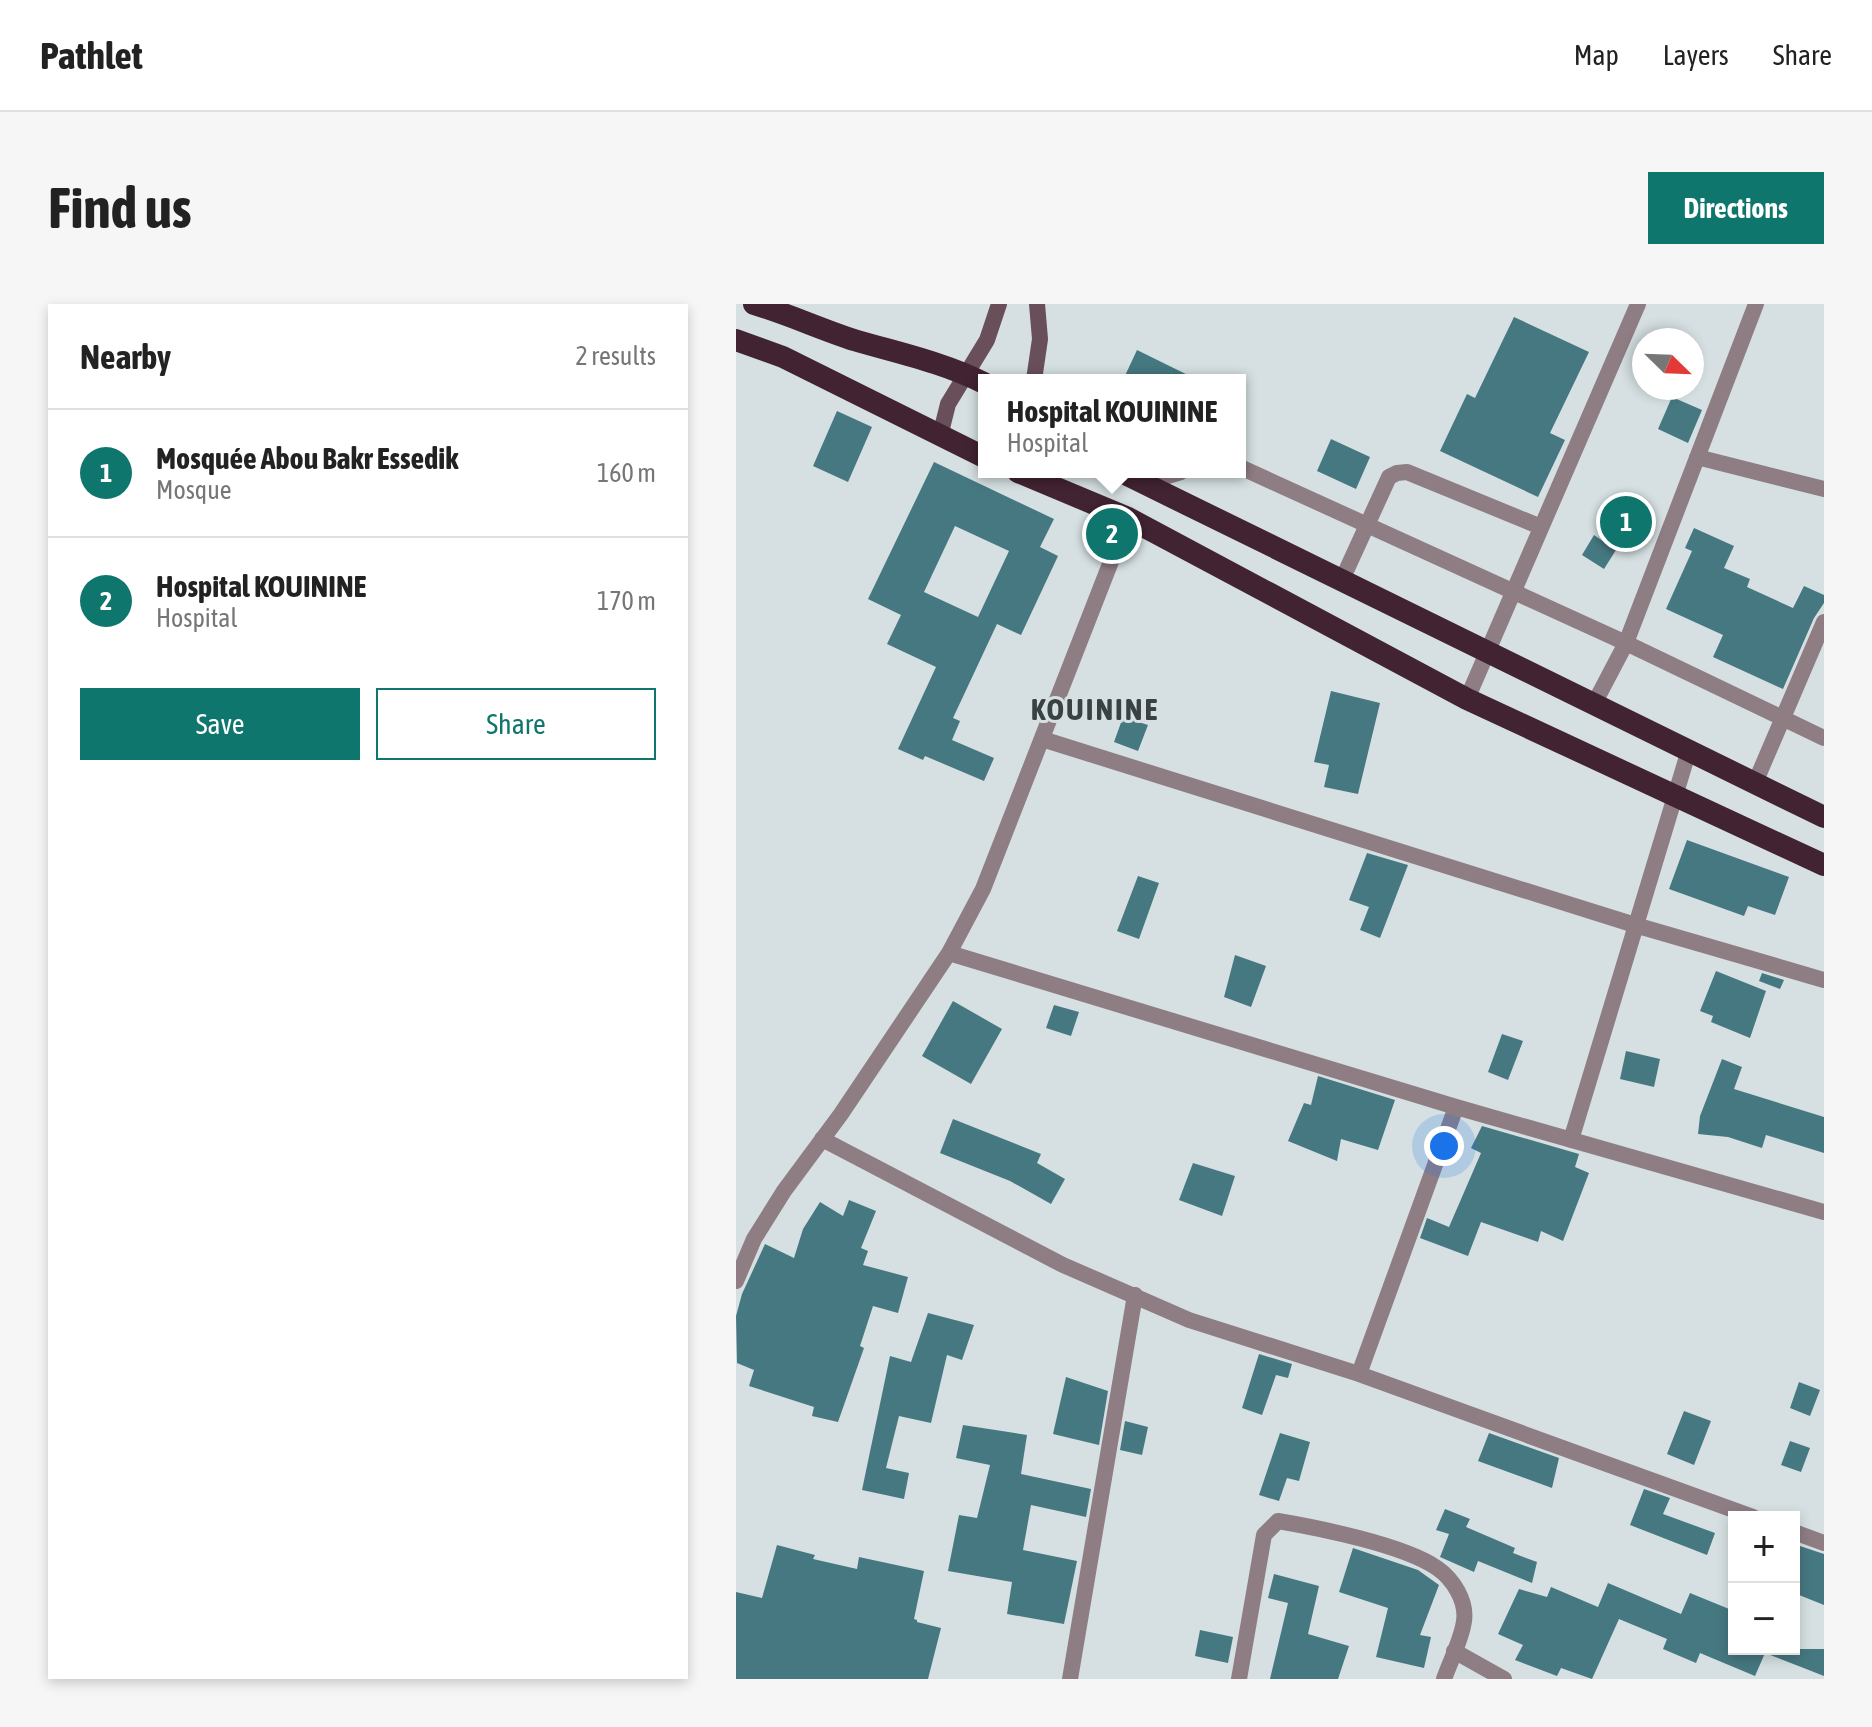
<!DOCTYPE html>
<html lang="en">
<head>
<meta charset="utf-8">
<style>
  :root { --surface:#fff; --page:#f6f6f6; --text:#222; --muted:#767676; --line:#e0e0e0; --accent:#0f766e }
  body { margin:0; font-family:"Asap Condensed",sans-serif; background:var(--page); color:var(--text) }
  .controls { position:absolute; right:24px; bottom:24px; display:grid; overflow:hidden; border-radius:0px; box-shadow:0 4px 12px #0003 }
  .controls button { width:72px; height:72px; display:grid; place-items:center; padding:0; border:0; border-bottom:2px solid var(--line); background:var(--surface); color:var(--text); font:40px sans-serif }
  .compass { position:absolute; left:896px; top:24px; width:72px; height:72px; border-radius:50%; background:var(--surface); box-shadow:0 4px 12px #0003; rotate:113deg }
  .you { position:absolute; left:708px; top:842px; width:28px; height:28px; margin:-20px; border:6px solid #fff; border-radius:50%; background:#1a73e8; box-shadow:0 0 0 12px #1a73e833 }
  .badge { display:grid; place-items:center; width:52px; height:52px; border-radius:50%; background:var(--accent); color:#fff; font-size:26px; font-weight:700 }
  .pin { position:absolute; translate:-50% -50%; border:4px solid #fff; box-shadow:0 2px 8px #0006 }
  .popup { position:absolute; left:242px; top:70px; width:268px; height:104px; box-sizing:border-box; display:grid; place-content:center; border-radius:0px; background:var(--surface); filter:drop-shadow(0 2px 6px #0005); font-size:26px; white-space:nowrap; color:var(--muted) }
  .popup b { font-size:30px; color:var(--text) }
  .popup::after { content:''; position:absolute; left:50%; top:100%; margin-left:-16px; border:16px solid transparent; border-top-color:var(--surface) }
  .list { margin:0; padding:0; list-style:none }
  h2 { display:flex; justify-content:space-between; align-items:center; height:104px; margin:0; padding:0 32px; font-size:34px }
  h2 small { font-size:26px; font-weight:400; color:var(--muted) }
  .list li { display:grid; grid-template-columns:52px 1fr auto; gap:24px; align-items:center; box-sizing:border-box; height:128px; padding:0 32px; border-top:2px solid var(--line) }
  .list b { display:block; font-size:30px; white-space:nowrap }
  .list p { margin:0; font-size:26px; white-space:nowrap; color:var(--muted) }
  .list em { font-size:26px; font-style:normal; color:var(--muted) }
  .actions { display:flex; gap:16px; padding:24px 32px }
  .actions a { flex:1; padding:18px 0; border:2px solid var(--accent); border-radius:0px; text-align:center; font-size:28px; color:var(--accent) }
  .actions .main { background:var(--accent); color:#fff }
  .map { position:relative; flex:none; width:1088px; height:1375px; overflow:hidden; border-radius:0px }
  header { display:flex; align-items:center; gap:48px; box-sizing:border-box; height:112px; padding:0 40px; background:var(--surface); border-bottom:2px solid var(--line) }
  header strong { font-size:38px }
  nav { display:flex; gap:44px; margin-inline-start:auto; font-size:28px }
  .intro { display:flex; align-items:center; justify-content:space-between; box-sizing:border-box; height:192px; padding:0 48px }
  h1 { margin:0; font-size:56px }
  .button { padding:20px 36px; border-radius:0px; background:var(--accent); color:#fff; font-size:28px; font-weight:700 }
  main { display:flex; gap:48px; padding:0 48px }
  aside { flex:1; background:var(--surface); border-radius:0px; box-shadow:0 4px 12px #0003 }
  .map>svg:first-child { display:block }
  .building { fill:#467881; fill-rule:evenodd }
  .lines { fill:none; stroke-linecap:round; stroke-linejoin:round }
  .minor { stroke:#8f7d84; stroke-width:16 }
  .secondary { stroke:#694f5a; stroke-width:16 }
  .trunk { stroke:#422331; stroke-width:22 }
  .labels { text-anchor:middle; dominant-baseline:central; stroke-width:6; stroke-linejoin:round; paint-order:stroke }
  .district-label { font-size:30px; font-weight:bold; letter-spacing:2px; fill:#394143; stroke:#d6e0e2 }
</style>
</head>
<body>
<header>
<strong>Pathlet</strong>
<nav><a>Map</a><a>Layers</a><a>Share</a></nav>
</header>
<div class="intro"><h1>Find us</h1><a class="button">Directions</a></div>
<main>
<aside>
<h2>Nearby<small>2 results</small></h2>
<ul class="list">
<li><span class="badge">1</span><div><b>Mosquée Abou Bakr Essedik</b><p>Mosque</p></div><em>160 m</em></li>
<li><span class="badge">2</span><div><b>Hospital KOUININE</b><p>Hospital</p></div><em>170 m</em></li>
</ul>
<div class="actions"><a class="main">Save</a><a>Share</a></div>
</aside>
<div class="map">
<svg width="1088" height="1375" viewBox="0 0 1088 1375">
  <rect width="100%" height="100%" fill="#d6e0e2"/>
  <path class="building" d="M778 13 853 48 814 129 829 136 802 193 704 147 731 90 739 94Z
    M401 46 462 76H387Z
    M936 93 966 106 952 139 922 125Z
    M101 107 136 123 112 178 77 162Z
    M595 135 634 153 620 185 581 167Z
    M198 158 318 215 304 243 322 252 285 331 261 320 217 414 224 417 216 436 258 454 248 477 189 452 187 456 162 445 200 363 151 340 165 311 132 295ZM219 222 273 247 242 313 188 288Z
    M958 224 998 242 988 264 1014 275 1011 283 1057 304 1068 282 1088 291V299L1078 314 1047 385 977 353 987 331 930 305 956 247 949 244Z
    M858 231 880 246 868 265 846 251Z
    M595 387 644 399 622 490 588 483 593 461 578 458Z
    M387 413 412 421 402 447 378 438Z
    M951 536 1053 573 1039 611 1012 602 1008 612 933 585Z
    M631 549 672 561 644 634 624 626 633 603 613 596Z
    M402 572 423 579 403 635 381 627Z
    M499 651 530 662 515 703 488 693Z
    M980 667 1030 687 1014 734 975 718 977 712 964 707Z
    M1026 669 1048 676 1044 685 1023 677Z
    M217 697 266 725 235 780 186 752Z
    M318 701 343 708 335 732 310 724Z
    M766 730 787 737 772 776 752 768Z
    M890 747 924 755 918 783 884 775Z
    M986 755 1006 763 998 785 1088 813V849L1030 831 1026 844 992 833 962 830 964 812Z
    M582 772 659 796 642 846 605 835 601 857 552 837 568 799 575 801Z
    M217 815 305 850 301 859 329 875 315 900 274 877 204 849Z
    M746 822 843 850 839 863 853 869 827 937 805 927 802 938 745 918 732 952 684 934 691 914 713 923 745 849 735 844Z
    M457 859 499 872 486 912 443 896Z
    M113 896 140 907 125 944 132 947 127 961 172 973 162 1009 137 1002 124 1042 128 1044 102 1118 76 1112 78 1103 13 1082 18 1066 1 1059 0 1012 6 990 29 940 58 954 67 925 84 898 107 912Z
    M192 1009 238 1021 226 1056 211 1051 195 1119 163 1112 150 1164 173 1169 168 1195 126 1186 154 1052 175 1058Z
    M523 1050 556 1060 552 1074 540 1071 526 1111 506 1104Z
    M330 1073 372 1087 363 1141 317 1130Z
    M1063 1078 1084 1086 1074 1112 1054 1104Z
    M948 1107 975 1117 958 1161 931 1150Z
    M389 1117 412 1123 406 1151 384 1146Z
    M227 1121 291 1131 285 1170 355 1185 350 1213 295 1201 287 1246 341 1257 328 1320 271 1310 276 1278 212 1267 223 1211 241 1214 254 1161 220 1154Z
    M544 1129 574 1138 563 1177 551 1174 543 1197 523 1191Z
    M753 1129 823 1154 816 1184 742 1157Z
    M1054 1137 1074 1144 1065 1168 1045 1161Z
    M908 1185 934 1194 927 1210 979 1229 971 1251 894 1221Z
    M709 1205 734 1215 730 1223 779 1244 777 1249 801 1258 796 1279 742 1257 738 1268 704 1253 713 1230 700 1226Z
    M1058 1240 1088 1250V1301L1058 1289Z
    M41 1241 79 1251 77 1255 121 1265 123 1253 188 1267 178 1315 181 1316V1318L205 1324 192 1375H0V1288L26 1294Z
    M617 1244 682 1266 703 1281 684 1331 695 1333 688 1364 640 1353 652 1304 603 1288Z
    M538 1270 583 1282 572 1330 613 1342 602 1375H534L552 1299 532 1294Z
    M872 1279 945 1310 954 1289 998 1307V1345H1088V1372L1029 1349 1019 1372 964 1349 960 1359 927 1345 931 1335 883 1315 856 1375 825 1364 821 1372 779 1356 787 1341 762 1330 783 1285 811 1293 815 1283 862 1303Z
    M464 1326 497 1333 492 1359 459 1352Z"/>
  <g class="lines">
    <path class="minor" d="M961 153 1088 185
      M504 163 890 339 1088 434
      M408 179 445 168
      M605 278 653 173 661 169 671 168 805 223
      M731 395 902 0
      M858 400 890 339 1020 0
      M306 435 899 621 1088 676
      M1019 479 1088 318
      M213 649 720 803 1088 908
      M86 835 327 961 453 1016 623 1070 1017 1213
      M835 836 953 446
      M0 977 18 935 48 887 105 810 213 649 247 585 392 214
      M623 1070 720 803
      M1058 1228 1088 1239
      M718 1347 768 1375
      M334 1375 399 991
      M503 1375 528 1231 542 1217C583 1224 668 1241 701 1264 717 1275 731 1297 728 1317 726 1334 714 1358 708 1375"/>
    <path class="secondary" d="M298 76 304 35 301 0
      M204 132 212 100 251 36 263 0"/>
    <path class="trunk" d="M18 0C52 10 84 25 118 36 162 49 206 58 248 79
      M0 36 47 53 248 153
      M282 168 392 214 731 395 1088 561
      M385 168 1088 513"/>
  </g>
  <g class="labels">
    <g class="district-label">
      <text x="359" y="405">KOUININE</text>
    </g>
  </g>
</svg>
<div class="controls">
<button>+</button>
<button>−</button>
</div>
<svg class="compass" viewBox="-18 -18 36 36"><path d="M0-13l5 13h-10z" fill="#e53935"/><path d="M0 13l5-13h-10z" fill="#767676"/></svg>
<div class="you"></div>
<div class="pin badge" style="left:890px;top:218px">1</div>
<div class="pin badge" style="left:376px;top:230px">2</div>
<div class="popup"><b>Hospital KOUININE</b>Hospital</div>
</div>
</main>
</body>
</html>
